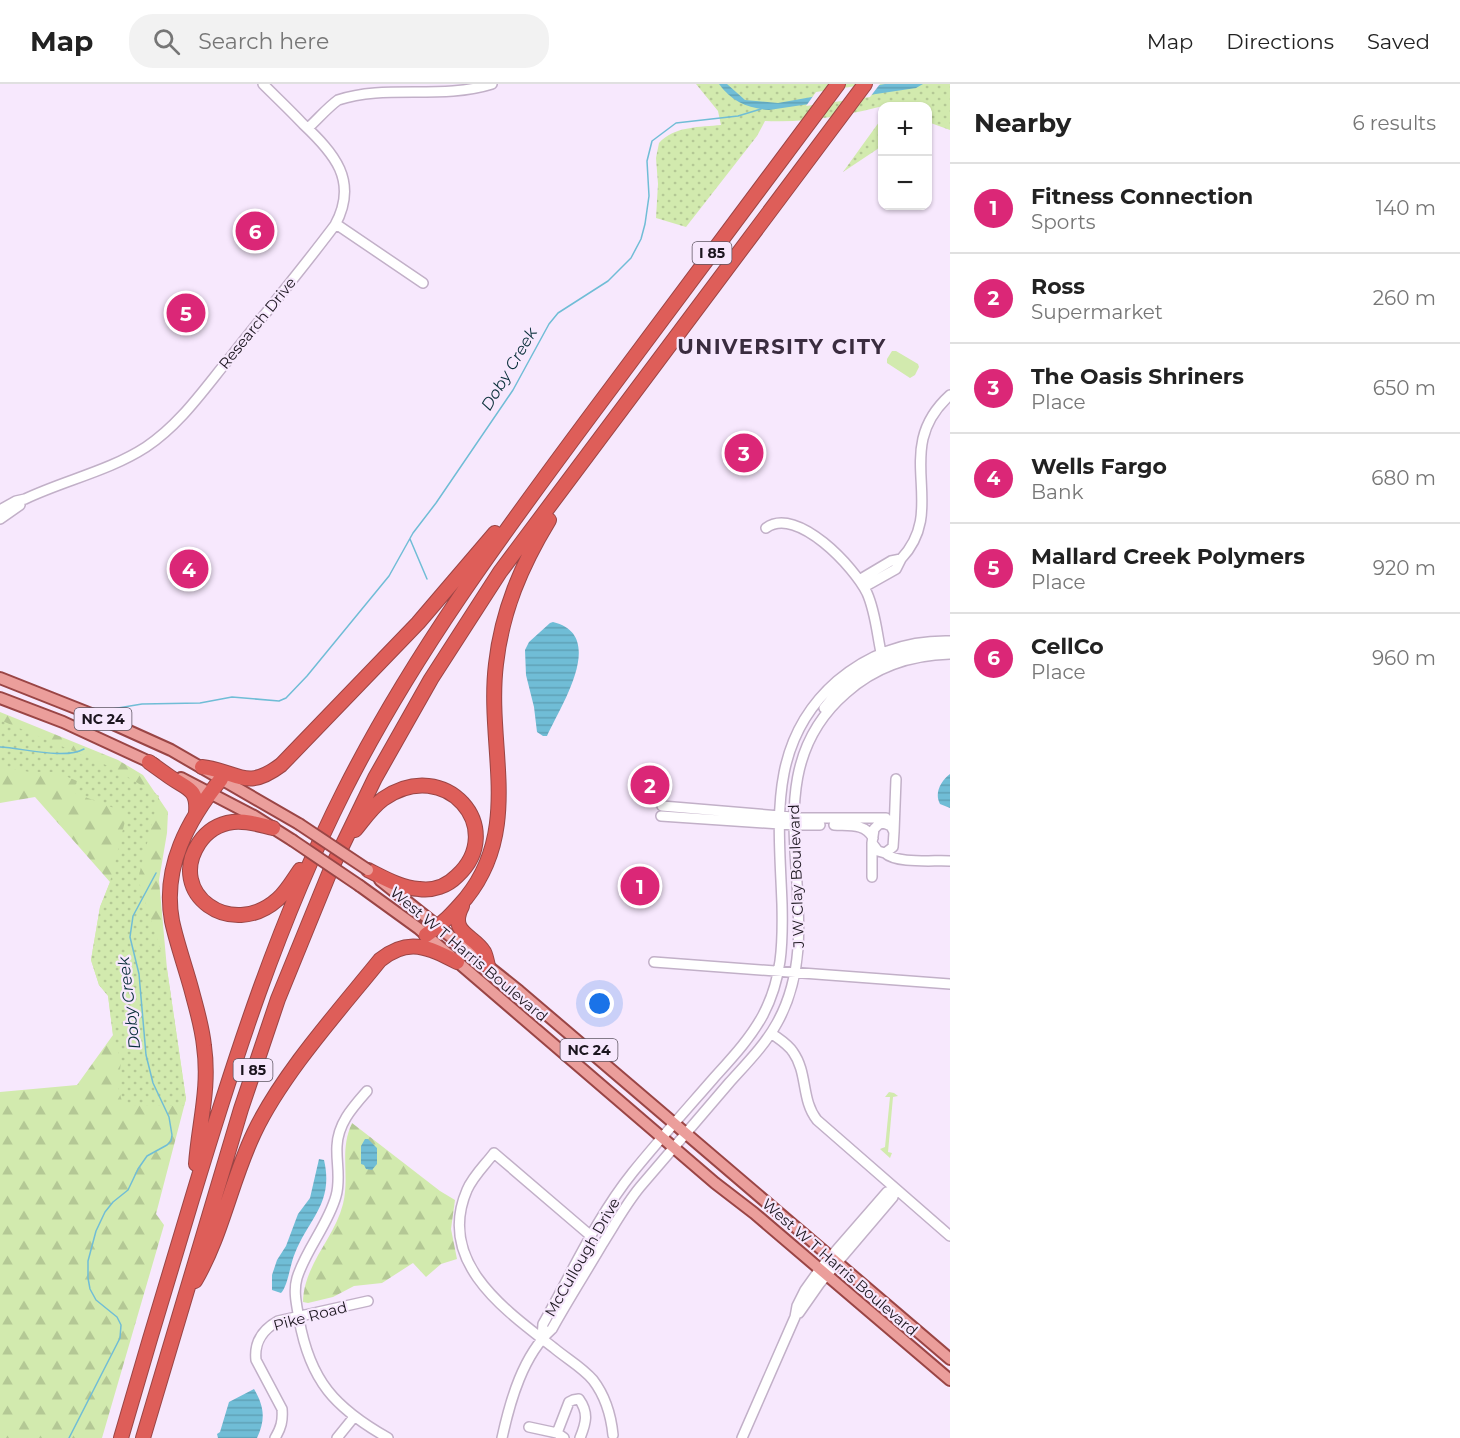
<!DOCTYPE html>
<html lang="en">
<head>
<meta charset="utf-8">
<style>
  :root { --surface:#fff; --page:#f2f2f2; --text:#222; --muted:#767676; --line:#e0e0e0; --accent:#db2777 }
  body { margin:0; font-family:Montserrat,sans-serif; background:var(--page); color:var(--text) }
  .controls { position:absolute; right:18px; top:18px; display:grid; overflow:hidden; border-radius:12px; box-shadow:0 2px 4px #0004 }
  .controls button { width:54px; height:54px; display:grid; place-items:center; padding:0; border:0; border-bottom:2px solid var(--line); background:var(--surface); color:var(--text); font:30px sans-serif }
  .you { position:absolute; left:600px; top:920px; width:21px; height:21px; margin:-15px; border:4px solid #fff; border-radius:50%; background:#1a73e8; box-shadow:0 0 0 9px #1a73e833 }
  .badge { display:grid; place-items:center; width:39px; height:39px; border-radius:50%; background:var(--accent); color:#fff; font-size:20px; font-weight:700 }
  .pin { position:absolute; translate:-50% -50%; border:3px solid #fff; box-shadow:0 2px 6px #0006 }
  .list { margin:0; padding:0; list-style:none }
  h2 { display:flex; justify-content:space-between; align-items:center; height:78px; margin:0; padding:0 24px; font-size:26px }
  h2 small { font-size:20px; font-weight:400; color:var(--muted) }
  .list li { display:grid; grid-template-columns:39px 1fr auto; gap:18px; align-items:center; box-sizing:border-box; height:90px; padding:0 24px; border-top:2px solid var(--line) }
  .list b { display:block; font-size:22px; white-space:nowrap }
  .list p { margin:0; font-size:20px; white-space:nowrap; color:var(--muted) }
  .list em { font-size:20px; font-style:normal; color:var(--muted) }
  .icon { flex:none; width:33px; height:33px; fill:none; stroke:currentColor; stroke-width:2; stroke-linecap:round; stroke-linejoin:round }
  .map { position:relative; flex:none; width:950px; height:1354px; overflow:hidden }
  header { display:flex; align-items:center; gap:36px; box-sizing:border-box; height:84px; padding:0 30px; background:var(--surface); border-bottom:2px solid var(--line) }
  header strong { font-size:28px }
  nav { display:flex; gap:33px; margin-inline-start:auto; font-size:21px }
  .search { width:420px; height:54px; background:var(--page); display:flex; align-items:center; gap:15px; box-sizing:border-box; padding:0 21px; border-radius:24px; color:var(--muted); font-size:22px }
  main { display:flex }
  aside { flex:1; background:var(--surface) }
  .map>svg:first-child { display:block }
  .green { fill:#d2eaae }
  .forest { fill:url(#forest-firs) }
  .park { fill:url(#park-dots) }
  .water { fill:url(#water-rules) }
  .pier { fill:#f7e8fd }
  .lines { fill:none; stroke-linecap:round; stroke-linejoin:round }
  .stream { stroke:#70bdd6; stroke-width:1.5 }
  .minor-casing { stroke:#c2b0c8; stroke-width:12 }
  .major-casing { stroke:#9a4545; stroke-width:14 }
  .highway-casing { stroke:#9a4545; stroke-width:16 }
  .minor { stroke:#fff; stroke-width:9 }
  .major { stroke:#eb9e9b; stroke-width:10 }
  .highway { stroke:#de5e59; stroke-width:14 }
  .major-bridge-casing { stroke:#9a4545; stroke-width:14; stroke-linecap:butt }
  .major-bridge { stroke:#eb9e9b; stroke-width:10 }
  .labels { text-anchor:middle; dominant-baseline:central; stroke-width:4.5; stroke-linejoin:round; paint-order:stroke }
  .shield { fill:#f7e8fd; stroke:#5e5562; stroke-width:1.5 }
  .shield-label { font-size:14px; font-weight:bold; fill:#1c161f }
  .street-label { font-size:15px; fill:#1c161f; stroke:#f7e8fd }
  .water-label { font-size:16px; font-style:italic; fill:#082e39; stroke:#f7e8fd }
  .district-label { font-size:21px; font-weight:bold; letter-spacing:1.5px; fill:#3a2c3f; stroke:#f7e8fd }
</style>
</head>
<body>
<header>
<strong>Map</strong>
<div class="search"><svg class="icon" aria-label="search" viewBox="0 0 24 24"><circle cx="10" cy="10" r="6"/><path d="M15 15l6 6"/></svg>Search here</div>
<nav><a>Map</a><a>Directions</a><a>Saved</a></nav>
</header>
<main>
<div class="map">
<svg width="950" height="1354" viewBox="0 0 950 1354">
  <defs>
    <pattern id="forest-firs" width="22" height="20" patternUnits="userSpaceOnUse" patternTransform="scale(1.5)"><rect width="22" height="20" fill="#d2eaae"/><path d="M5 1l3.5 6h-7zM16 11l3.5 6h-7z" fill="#b4c895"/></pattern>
    <pattern id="park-dots" width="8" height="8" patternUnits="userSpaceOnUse" patternTransform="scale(1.5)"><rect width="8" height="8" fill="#d2eaae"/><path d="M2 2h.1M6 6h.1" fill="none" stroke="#b4c895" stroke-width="1.8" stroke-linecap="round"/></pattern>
    <pattern id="water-rules" width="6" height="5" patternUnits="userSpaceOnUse" patternTransform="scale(1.5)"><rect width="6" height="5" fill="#70bdd6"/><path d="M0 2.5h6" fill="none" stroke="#60a2b7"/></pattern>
  </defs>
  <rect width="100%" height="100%" fill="#f7e8fd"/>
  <path class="green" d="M892 267H896L918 280 919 283 915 291 910 294 887 279V275Z
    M889 1008 894 1009 898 1012 893 1013 888 1068 892 1069 890 1074 880 1065 885 1063 890 1013H885Z"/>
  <path class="forest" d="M0 628 118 676 143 691 168 728 167 749 159 796 167 885 186 1015 156 1130 164 1141 102 1354H0V1008L77 1001 113 951 108 911 99 901 91 876 100 823 110 798 35 713 0 719Z
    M352 1039 440 1107 455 1116 451 1145 457 1175 441 1180 426 1193 413 1179 382 1199 354 1202 333 1213 308 1219 303 1218C304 1180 334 1155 343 1120 350 1091 339 1067 352 1039Z"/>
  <path class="park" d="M696 0H950V46L928 38V22H891L893 19C851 31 809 39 765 37L757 52 686 143 656 134 658 100 656 74 659 59C674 42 701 43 721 41L718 27Z
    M882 34V62L843 88Z
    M0 636 113 684 159 712 138 795 167 885 186 1015 184 1022 123 1021 118 1003 121 977 113 951 108 912 99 901 91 876 100 823 110 798 127 729 72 708 77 697 56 688H30L0 683Z"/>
  <path class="water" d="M719 0H727L745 16 778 19 885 0H923L916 4 769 26C748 24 732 18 719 0Z
    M553 538C608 551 560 623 547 652H543L537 648 534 623 526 591 525 566 529 558 550 539Z
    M950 690V724L940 720C934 709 941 697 950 690Z
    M365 1055H368L377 1064V1080L372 1086 366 1085 364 1081 361 1080V1062Z
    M319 1075 324 1076C334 1119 309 1134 295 1169 290 1180 288 1202 281 1209L272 1206V1191L277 1176 286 1162 298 1130 310 1114Z
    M254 1305C264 1322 266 1335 257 1354H218L217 1350 220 1348 229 1318Z"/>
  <path class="pier" d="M870 0H880L870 13 806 22 816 8Z"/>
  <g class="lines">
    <path class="stream" d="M410 455 427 495
      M112 625 142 620 200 619 232 613 279 617 286 614 307 592 389 492 413 449 436 419 513 306 549 240 558 229 608 197 631 174 641 155 645 140 649 112 647 77 652 57 676 39 738 32 761 25
      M0 663C23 664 64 676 84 665
      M69 1354 120 1254 121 1241 117 1233 96 1216 90 1205 88 1194V1177L96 1147 105 1128 113 1118 128 1106 138 1085 147 1072 167 1061 171 1057 172 1051 169 1033 153 999 146 971 139 890 130 853 133 832 156 789"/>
    <defs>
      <path id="minor" d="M308 44C318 35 327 24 338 16 386 0 441 16 492 0
        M336 140 423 199
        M0 426 16 417 25 415C65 396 109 387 146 363 182 339 206 302 233 270 267 227 302 185 335 141 359 97 334 69 303 40 290 26 276 13 263 0
        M0 435 20 421
        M766 444C797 421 855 484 867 509 876 529 877 552 882 573
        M901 475C950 423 889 366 950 311
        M859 496 891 477 901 475 896 485 864 503
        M884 584 886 577C901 565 927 565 946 563
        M824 624 842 602 859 589 877 579 881 569
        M662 722 804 734H886
        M661 732 794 741H820
        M884 739 891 742 894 748 893 763 885 769 878 767 872 759 874 745 879 740Z
        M834 741C849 742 865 739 873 754
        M894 748 896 695
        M885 769C897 780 933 776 950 777
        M872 793V759
        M654 878 950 900
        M771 949C779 955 788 960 793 968 808 989 801 1016 817 1036L950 1152
        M367 1007C353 1023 338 1039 337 1062 336 1078 341 1095 336 1112 328 1141 306 1165 297 1194 293 1208 297 1222 299 1235 310 1297 335 1324 388 1354
        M591 1152 494 1069C485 1081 473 1092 467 1106 436 1178 505 1226 554 1264 567 1275 582 1283 593 1296 606 1313 611 1331 613 1351
        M799 1229 820 1199 893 1113 895 1105
        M542 1254 543 1240C572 1189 596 1134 633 1088 659 1056 686 1026 713 995 731 975 750 955 763 931 782 895 783 860 782 820 779 737 767 658 837 597 870 569 908 556 950 557
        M529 1343 557 1349
        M275 1354C281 1344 283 1337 282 1325L256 1276C254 1258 262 1246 278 1237L368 1217
        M337 1354 354 1333
        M502 1354C510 1317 523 1271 552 1245 568 1216 586 1188 603 1159 615 1140 626 1120 640 1103 670 1068 699 1034 729 999 746 980 765 961 777 939 837 832 742 699 846 609 875 583 911 571 950 570
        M564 1354 557 1349 569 1318 573 1316 579 1315C589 1329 586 1339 580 1354
        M742 1354 795 1233 797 1222 805 1206 820 1185 887 1108 895 1105"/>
      <path id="major" d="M0 594 91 630 171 666 299 740
        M0 614 63 638 154 680
        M181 694 254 732 292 756
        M380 796 519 907 950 1275
        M360 802 418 844 715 1099 754 1129 950 1296"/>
      <path id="highway" d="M149 678C156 683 163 688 170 693 187 705 198 704 196 729
        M202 683C238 687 245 708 281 681L418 539 495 449
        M273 744C260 741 246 736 233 738 218 740 207 747 199 759 166 809 231 857 278 815 287 807 293 796 300 786
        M355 746C364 735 372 723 383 715 446 671 508 745 457 792 447 802 433 807 419 805 401 804 384 794 368 786
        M462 822C448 849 474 851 484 868 486 872 487 878 488 882
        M426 851C443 840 453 829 466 814 523 743 486 662 496 580 502 527 521 482 549 436
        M196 1080C199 1039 210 1004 204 962 202 942 196 923 191 904 185 882 177 860 172 837 162 783 188 736 221 695
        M195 1197C222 1151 231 1097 254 1049 282 990 338 928 380 876 408 853 428 863 457 878
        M121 1354C144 1274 168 1195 192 1115 234 976 278 838 344 707 412 572 501 452 591 331 673 220 756 110 838 0
        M143 1354 241 1025 278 915 331 785 375 694 431 595 500 488 865 0"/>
    </defs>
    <use href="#minor" class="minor-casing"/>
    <use href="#major" class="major-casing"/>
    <use href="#highway" class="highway-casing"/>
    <use href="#minor" class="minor"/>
    <use href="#major" class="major"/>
    <use href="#highway" class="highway"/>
    <defs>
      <path id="major-bridge" d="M299 740 368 786
        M292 756 360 802"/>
    </defs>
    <use href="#major-bridge" class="major-bridge-casing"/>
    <use href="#major-bridge" class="major-bridge"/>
  </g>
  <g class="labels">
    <g class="shield">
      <rect x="692.5" y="158" width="39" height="22" rx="4.5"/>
      <rect x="74.5" y="624" width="57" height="22" rx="4.5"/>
      <rect x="560.5" y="955" width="57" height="22" rx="4.5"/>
      <rect x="233.5" y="975" width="39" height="22" rx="4.5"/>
    </g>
    <g class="shield-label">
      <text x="712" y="169">I 85</text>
      <text x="103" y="635">NC 24</text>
      <text x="589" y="966">NC 24</text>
      <text x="253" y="986">I 85</text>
    </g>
    <g class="street-label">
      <text transform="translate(257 239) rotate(-51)">Research Drive</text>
      <text transform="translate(796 792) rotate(-92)">J W Clay Boulevard</text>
      <text transform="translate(469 870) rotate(40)">West W T Harris Boulevard</text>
      <text transform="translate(582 1173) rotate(-60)">McCullough Drive</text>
      <text transform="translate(840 1183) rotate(41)">West W T Harris Boulevard</text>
      <text transform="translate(310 1232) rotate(-15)">Pike Road</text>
    </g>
    <g class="water-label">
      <text transform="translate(509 285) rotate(-59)">Doby Creek</text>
      <text transform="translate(129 919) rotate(-97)">Doby Creek</text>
    </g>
    <g class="district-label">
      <text x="782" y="262">UNIVERSITY CITY</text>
    </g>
  </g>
</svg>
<div class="controls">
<button>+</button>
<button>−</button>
</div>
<div class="you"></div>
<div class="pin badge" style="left:640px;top:802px">1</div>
<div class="pin badge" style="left:650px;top:701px">2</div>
<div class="pin badge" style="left:744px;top:369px">3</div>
<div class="pin badge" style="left:189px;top:485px">4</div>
<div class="pin badge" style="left:186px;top:229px">5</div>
<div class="pin badge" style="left:255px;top:147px">6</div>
</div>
<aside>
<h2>Nearby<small>6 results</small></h2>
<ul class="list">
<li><span class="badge">1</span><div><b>Fitness Connection</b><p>Sports</p></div><em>140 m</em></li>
<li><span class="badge">2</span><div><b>Ross</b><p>Supermarket</p></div><em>260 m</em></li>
<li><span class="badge">3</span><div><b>The Oasis Shriners</b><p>Place</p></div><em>650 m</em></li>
<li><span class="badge">4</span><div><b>Wells Fargo</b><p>Bank</p></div><em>680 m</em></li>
<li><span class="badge">5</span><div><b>Mallard Creek Polymers</b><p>Place</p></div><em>920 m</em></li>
<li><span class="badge">6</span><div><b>CellCo</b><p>Place</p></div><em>960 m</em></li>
</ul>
</aside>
</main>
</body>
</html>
